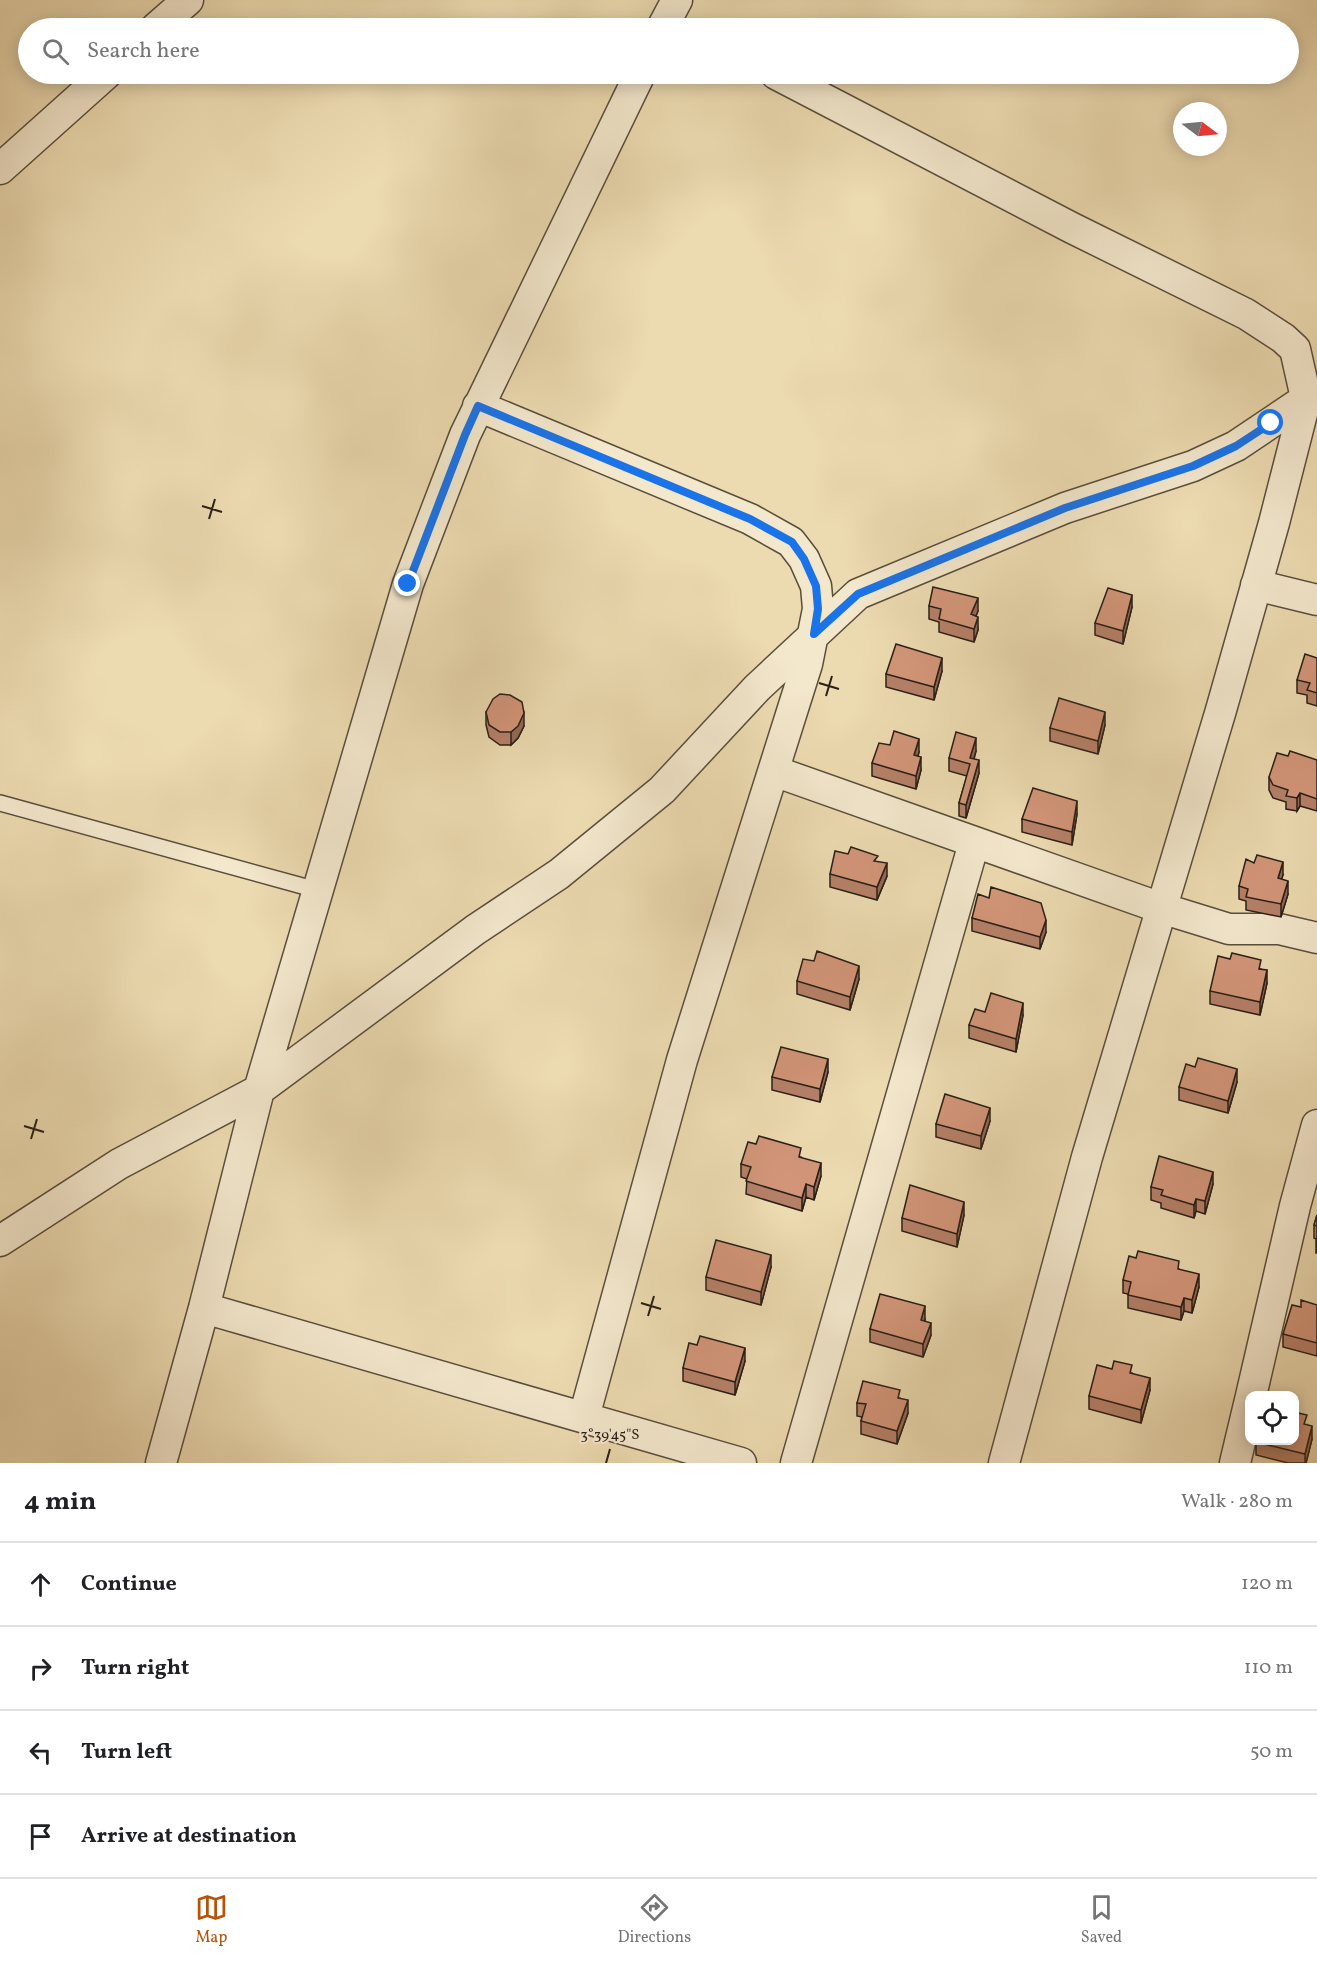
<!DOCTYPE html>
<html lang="en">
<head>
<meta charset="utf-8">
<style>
  :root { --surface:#fff; --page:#f6f6f6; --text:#202124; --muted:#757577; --line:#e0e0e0; --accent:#b45309 }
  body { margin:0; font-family:Vollkorn,serif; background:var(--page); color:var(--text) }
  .controls { position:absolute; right:18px; bottom:18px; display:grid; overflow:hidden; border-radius:12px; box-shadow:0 3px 15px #0003 }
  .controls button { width:54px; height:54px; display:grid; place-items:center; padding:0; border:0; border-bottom:2px solid var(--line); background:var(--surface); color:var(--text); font:30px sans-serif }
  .compass { position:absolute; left:1173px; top:102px; width:54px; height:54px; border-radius:50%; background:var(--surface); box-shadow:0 3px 15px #0003; rotate:106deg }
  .stop { position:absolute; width:18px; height:18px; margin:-14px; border:4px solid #1a73e8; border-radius:50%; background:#fff }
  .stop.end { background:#1a73e8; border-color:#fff; box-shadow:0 2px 6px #0008 }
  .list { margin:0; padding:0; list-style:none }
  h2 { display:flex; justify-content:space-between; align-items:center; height:78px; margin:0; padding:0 24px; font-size:26px }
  h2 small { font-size:20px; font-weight:400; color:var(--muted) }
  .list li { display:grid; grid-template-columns:39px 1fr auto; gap:18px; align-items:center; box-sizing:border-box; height:84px; padding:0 24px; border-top:2px solid var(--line) }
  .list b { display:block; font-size:22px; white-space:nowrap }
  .list em { font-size:20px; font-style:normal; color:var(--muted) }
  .icon { flex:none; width:33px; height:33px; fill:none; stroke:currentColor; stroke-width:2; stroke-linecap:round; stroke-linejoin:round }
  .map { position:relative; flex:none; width:1317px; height:1463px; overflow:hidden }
  .search { position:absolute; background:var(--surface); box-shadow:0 3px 15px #0003; left:18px; right:18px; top:18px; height:66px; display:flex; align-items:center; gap:15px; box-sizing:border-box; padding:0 21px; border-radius:33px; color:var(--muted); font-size:22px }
  .sheet { height:414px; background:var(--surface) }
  nav { display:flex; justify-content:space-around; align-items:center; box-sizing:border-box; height:84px; border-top:2px solid var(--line); background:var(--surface); font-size:16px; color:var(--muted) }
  nav a { display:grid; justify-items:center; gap:3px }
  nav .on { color:var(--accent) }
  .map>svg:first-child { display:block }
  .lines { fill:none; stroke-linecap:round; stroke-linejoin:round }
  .lane-casing { stroke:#594e3c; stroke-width:18 }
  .street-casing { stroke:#594e3c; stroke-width:33 }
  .lane { stroke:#f3e7cc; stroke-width:15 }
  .street { stroke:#f3e7cc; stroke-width:30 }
  .wall { fill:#b58068; stroke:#281f16; stroke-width:1.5 }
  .shaded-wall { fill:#936855; stroke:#281f16; stroke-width:1.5 }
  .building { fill:#d29579; stroke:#281f16; stroke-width:1.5 }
  .route { stroke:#1a73e8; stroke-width:8 }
  .ticks { fill:none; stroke:#281f16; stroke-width:2 }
  .ticks-label { font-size:15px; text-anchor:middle; fill:#281f16; stroke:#f3e7cc; stroke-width:4.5; stroke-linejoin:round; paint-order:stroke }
</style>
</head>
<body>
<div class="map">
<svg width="1317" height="1463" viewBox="0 0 1317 1463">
  <rect width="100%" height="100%" fill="#ecdab0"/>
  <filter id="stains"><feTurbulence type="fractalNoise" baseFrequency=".00333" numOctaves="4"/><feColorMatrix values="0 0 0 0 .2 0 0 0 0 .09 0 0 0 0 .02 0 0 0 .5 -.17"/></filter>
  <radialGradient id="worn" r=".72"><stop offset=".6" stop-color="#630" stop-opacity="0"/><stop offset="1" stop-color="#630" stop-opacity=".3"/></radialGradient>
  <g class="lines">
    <defs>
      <path id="lane" d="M0 803 317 890"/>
      <path id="street" d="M156 28 188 0
        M662 28 677 0
        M776 74 1072 228 1246 314 1283 338 1295 349 1306 398 1274 523 1221 710 1087 1157 1004 1463
        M0 169 106 74
        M478 406 750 519 791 542 804 559 816 586 818 609 807 664 682 1060 584 1417
        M1256 585 1317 600
        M774 771 1161 908 1229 929H1279L1317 938
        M0 1241 119 1164 259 1090 475 930 559 874 662 790 757 688 858 594 1065 508 1193 466 1236 446 1312 395
        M204 1308 741 1463
        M1251 1396 1295 1206 1317 1125
        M161 1463 204 1308 259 1090 408 584 465 435 640 74
        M796 1463 974 843
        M1235 1463 1250 1400"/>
    </defs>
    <use href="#lane" class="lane-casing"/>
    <use href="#street" class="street-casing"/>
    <use href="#lane" class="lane"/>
    <use href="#street" class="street"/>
  </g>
  <path class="wall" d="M929 606 978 611 976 616 978 630 974 642 939 632V622L929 619Z
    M1132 607 1123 644 1095 635V623Z
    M1317 658V706L1307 703V695L1297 693V680Z
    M942 671 934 700 886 687V674Z
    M486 712 524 726 518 738 511 745H500L489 737 486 725Z
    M1105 725 1098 754 1050 741V728Z
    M976 751 974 759 979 773 966 818 959 816V803L967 776 949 771V758Z
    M919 752 918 756 921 770 916 789 872 776V763Z
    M1288 756 1317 760V811L1300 806 1297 811 1286 809V802L1273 798 1269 790V777Z
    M1077 814 1072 845 1022 832V819Z
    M878 862 887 876 877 900 830 887V874Z
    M1283 875 1281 879 1288 894 1281 917 1246 910V901L1239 899V886Z
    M972 918 1046 932 1040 949 972 931Z
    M1261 969 1267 983 1260 1015 1210 1004V991Z
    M859 979 850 1010 797 994V981Z
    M985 1012 1023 1015 1016 1052 969 1038V1025Z
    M828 1072 820 1102 772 1090V1077Z
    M1237 1082 1228 1113 1179 1100V1087Z
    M990 1121 981 1149 936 1137V1124Z
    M801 1157 821 1176 814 1200 806 1197 802 1211 746 1194 747 1179 741 1177V1164Z
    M1213 1184 1205 1214 1196 1211 1194 1218 1161 1208V1203L1151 1200V1187Z
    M964 1215 957 1247 902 1231V1218Z
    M1317 1215V1253H1316V1239L1314 1238V1225Z
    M771 1267 761 1305 706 1290V1277Z
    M1179 1269 1199 1287 1192 1313 1184 1311 1181 1320 1128 1308V1294L1123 1293V1280Z
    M1317 1305V1356L1283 1347V1334L1301 1307Z
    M925 1319V1321L931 1335 923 1357 870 1342V1329Z
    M745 1361 735 1395 683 1381V1368Z
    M1132 1373 1150 1390 1141 1423 1089 1409V1396Z
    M900 1398 908 1413 897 1444 861 1434V1421L862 1417 857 1416V1403Z
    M1307 1425 1312 1439 1306 1463H1288L1256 1455V1441L1254 1440H1294Z"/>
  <path class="shaded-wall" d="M1132 595V607L1123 644V631Z
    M978 598V611L971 627V614Z
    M978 617V630L974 642V629Z
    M942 658V671L934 700V687Z
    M1105 712V725L1098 754V741Z
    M524 713V726L518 738 511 745V732Z
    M976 738V751L970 771V758Z
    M919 739V752L914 768V755Z
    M921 757V770L916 789V776Z
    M979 760V773L966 818V805Z
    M1300 793V806L1297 811V798Z
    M1077 801V814L1072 845V832Z
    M1283 862V875L1278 891V878Z
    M887 863V876L877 900V887Z
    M1288 881V894L1281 917V904Z
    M1046 920V932L1040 949V937Z
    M859 966V979L850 1010V997Z
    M1267 970V983L1260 1015V1002Z
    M1023 1003V1015L1016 1052V1039Z
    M828 1059V1072L820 1102V1089Z
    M1237 1069V1082L1228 1113V1101Z
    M990 1108V1121L981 1149V1136Z
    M821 1163V1176L814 1200V1187Z
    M1213 1172V1184L1205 1214V1201Z
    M806 1184V1197L802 1211V1198Z
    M1196 1199V1211L1194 1218V1205Z
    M964 1202V1215L957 1247V1234Z
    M771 1255V1267L761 1305V1292Z
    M1199 1274V1287L1192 1313V1300Z
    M1184 1298V1311L1181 1320V1307Z
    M925 1306V1319L921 1333V1320Z
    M931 1323V1335L923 1357V1344Z
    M745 1348V1361L735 1395V1382Z
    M1150 1378V1390L1141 1423V1410Z
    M908 1400V1413L897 1444V1431Z
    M1312 1426V1439L1306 1463H1305V1454Z"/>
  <path class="building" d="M933 587 978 598 971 614 978 617 974 629 939 619 941 609 929 606Z
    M1108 588 1132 595 1123 631 1095 623Z
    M896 644 942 658 934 687 886 674Z
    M1305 654 1317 658V693L1307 690 1310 683 1297 680Z
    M500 694 510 695 522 702 524 713 518 726 511 732H500L489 725 486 712 493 699Z
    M1059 698 1105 712 1098 741 1050 728Z
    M894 731 919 739 914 755 921 757 916 776 872 763 879 743 890 745Z
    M956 732 976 738 970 758 979 760 966 805 959 803 970 764 949 758Z
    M1290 751 1317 760V799L1300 793 1297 798 1286 796 1288 790 1273 785 1269 777 1277 753 1288 756Z
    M1033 788 1077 801 1072 832 1022 819Z
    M851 847 878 856 874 861 887 863 877 887 830 874 835 851 848 854Z
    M1257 855 1283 862 1278 878 1288 881 1281 904 1246 897 1248 889 1239 886 1246 859 1254 863Z
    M991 887 1041 903 1046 920 1040 937 972 918 978 894 989 898Z
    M817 951 859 966 850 997 797 981 803 959 814 961Z
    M1232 953 1261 960 1259 969 1267 970 1260 1002 1210 991 1218 956 1230 959Z
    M991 993 1023 1003 1016 1039 969 1025 975 1009 985 1012Z
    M781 1047 828 1059 820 1089 772 1077Z
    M1198 1058 1237 1069 1228 1101 1179 1087 1186 1064 1195 1067Z
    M945 1094 990 1108 981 1136 936 1124Z
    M759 1136 801 1148 799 1157 821 1163 814 1187 806 1184 802 1198 746 1181 751 1167 741 1164 748 1142 756 1144Z
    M1159 1156 1213 1172 1205 1201 1196 1199 1194 1205 1161 1195 1163 1190 1151 1187Z
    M910 1185 964 1202 957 1234 902 1218Z
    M1317 1215V1226L1314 1225Z
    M716 1240 771 1255 761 1292 706 1277Z
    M1138 1251 1179 1261 1178 1269 1199 1274 1192 1300 1184 1298 1181 1307 1128 1295 1131 1282 1123 1280 1129 1256 1136 1258Z
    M880 1294 925 1306 921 1320 931 1323 923 1344 870 1329Z
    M1301 1300 1317 1305V1343L1283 1334 1292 1305 1301 1307Z
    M700 1336 745 1348 735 1382 683 1368 689 1343 697 1345Z
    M1114 1361 1132 1365 1130 1373 1150 1378 1141 1410 1089 1396 1097 1365 1112 1369Z
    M863 1381 900 1390 898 1398 908 1400 897 1431 861 1421 866 1404 857 1403Z
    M1294 1412 1307 1415 1304 1424 1312 1426 1305 1454 1256 1442 1257 1440H1294Z"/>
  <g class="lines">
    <path class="route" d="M408 584 465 435 478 406 750 519 792 542 804 559 816 586 818 609 814 634 858 594 1065 508 1193 466 1236 446 1271 423"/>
  </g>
  <path class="ticks" d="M202 506 222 512M209 519 215 499M819 683 839 689M826 696 832 676M24 1126 44 1132M31 1139 37 1119M641 1303 661 1309M648 1316 654 1296M606 1463 610 1449"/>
  <g class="ticks-label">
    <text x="610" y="1439">3°39'45"S</text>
  </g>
  <rect width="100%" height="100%" filter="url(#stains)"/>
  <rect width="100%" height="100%" fill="url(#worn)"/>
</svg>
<div class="controls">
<button><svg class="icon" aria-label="locate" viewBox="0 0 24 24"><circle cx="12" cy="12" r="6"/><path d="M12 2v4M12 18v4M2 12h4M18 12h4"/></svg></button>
</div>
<svg class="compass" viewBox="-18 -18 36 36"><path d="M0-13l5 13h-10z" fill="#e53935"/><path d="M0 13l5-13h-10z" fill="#757577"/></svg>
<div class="stop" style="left:1271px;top:423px"></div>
<div class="stop end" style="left:408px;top:584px"></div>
<div class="search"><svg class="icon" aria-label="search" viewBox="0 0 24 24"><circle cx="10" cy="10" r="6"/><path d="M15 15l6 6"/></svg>Search here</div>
</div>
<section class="sheet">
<h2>4 min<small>Walk · 280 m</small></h2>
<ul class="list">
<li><svg class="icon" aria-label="ahead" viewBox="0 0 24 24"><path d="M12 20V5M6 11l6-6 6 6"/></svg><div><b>Continue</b></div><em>120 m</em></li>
<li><svg class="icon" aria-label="right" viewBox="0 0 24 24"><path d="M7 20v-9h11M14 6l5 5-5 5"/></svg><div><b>Turn right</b></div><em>110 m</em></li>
<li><svg class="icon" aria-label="left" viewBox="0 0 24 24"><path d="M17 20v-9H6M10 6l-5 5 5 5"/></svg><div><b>Turn left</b></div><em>50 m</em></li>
<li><svg class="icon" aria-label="arrive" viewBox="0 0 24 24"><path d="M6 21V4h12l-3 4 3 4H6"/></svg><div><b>Arrive at destination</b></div></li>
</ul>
</section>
<nav>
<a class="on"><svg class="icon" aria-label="map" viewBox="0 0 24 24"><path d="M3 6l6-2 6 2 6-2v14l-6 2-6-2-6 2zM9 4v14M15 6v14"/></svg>Map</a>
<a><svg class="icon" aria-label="directions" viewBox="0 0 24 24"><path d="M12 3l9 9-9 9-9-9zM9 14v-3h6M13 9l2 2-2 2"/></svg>Directions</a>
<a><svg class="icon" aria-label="saved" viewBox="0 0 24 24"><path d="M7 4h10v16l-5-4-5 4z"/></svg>Saved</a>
</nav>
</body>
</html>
